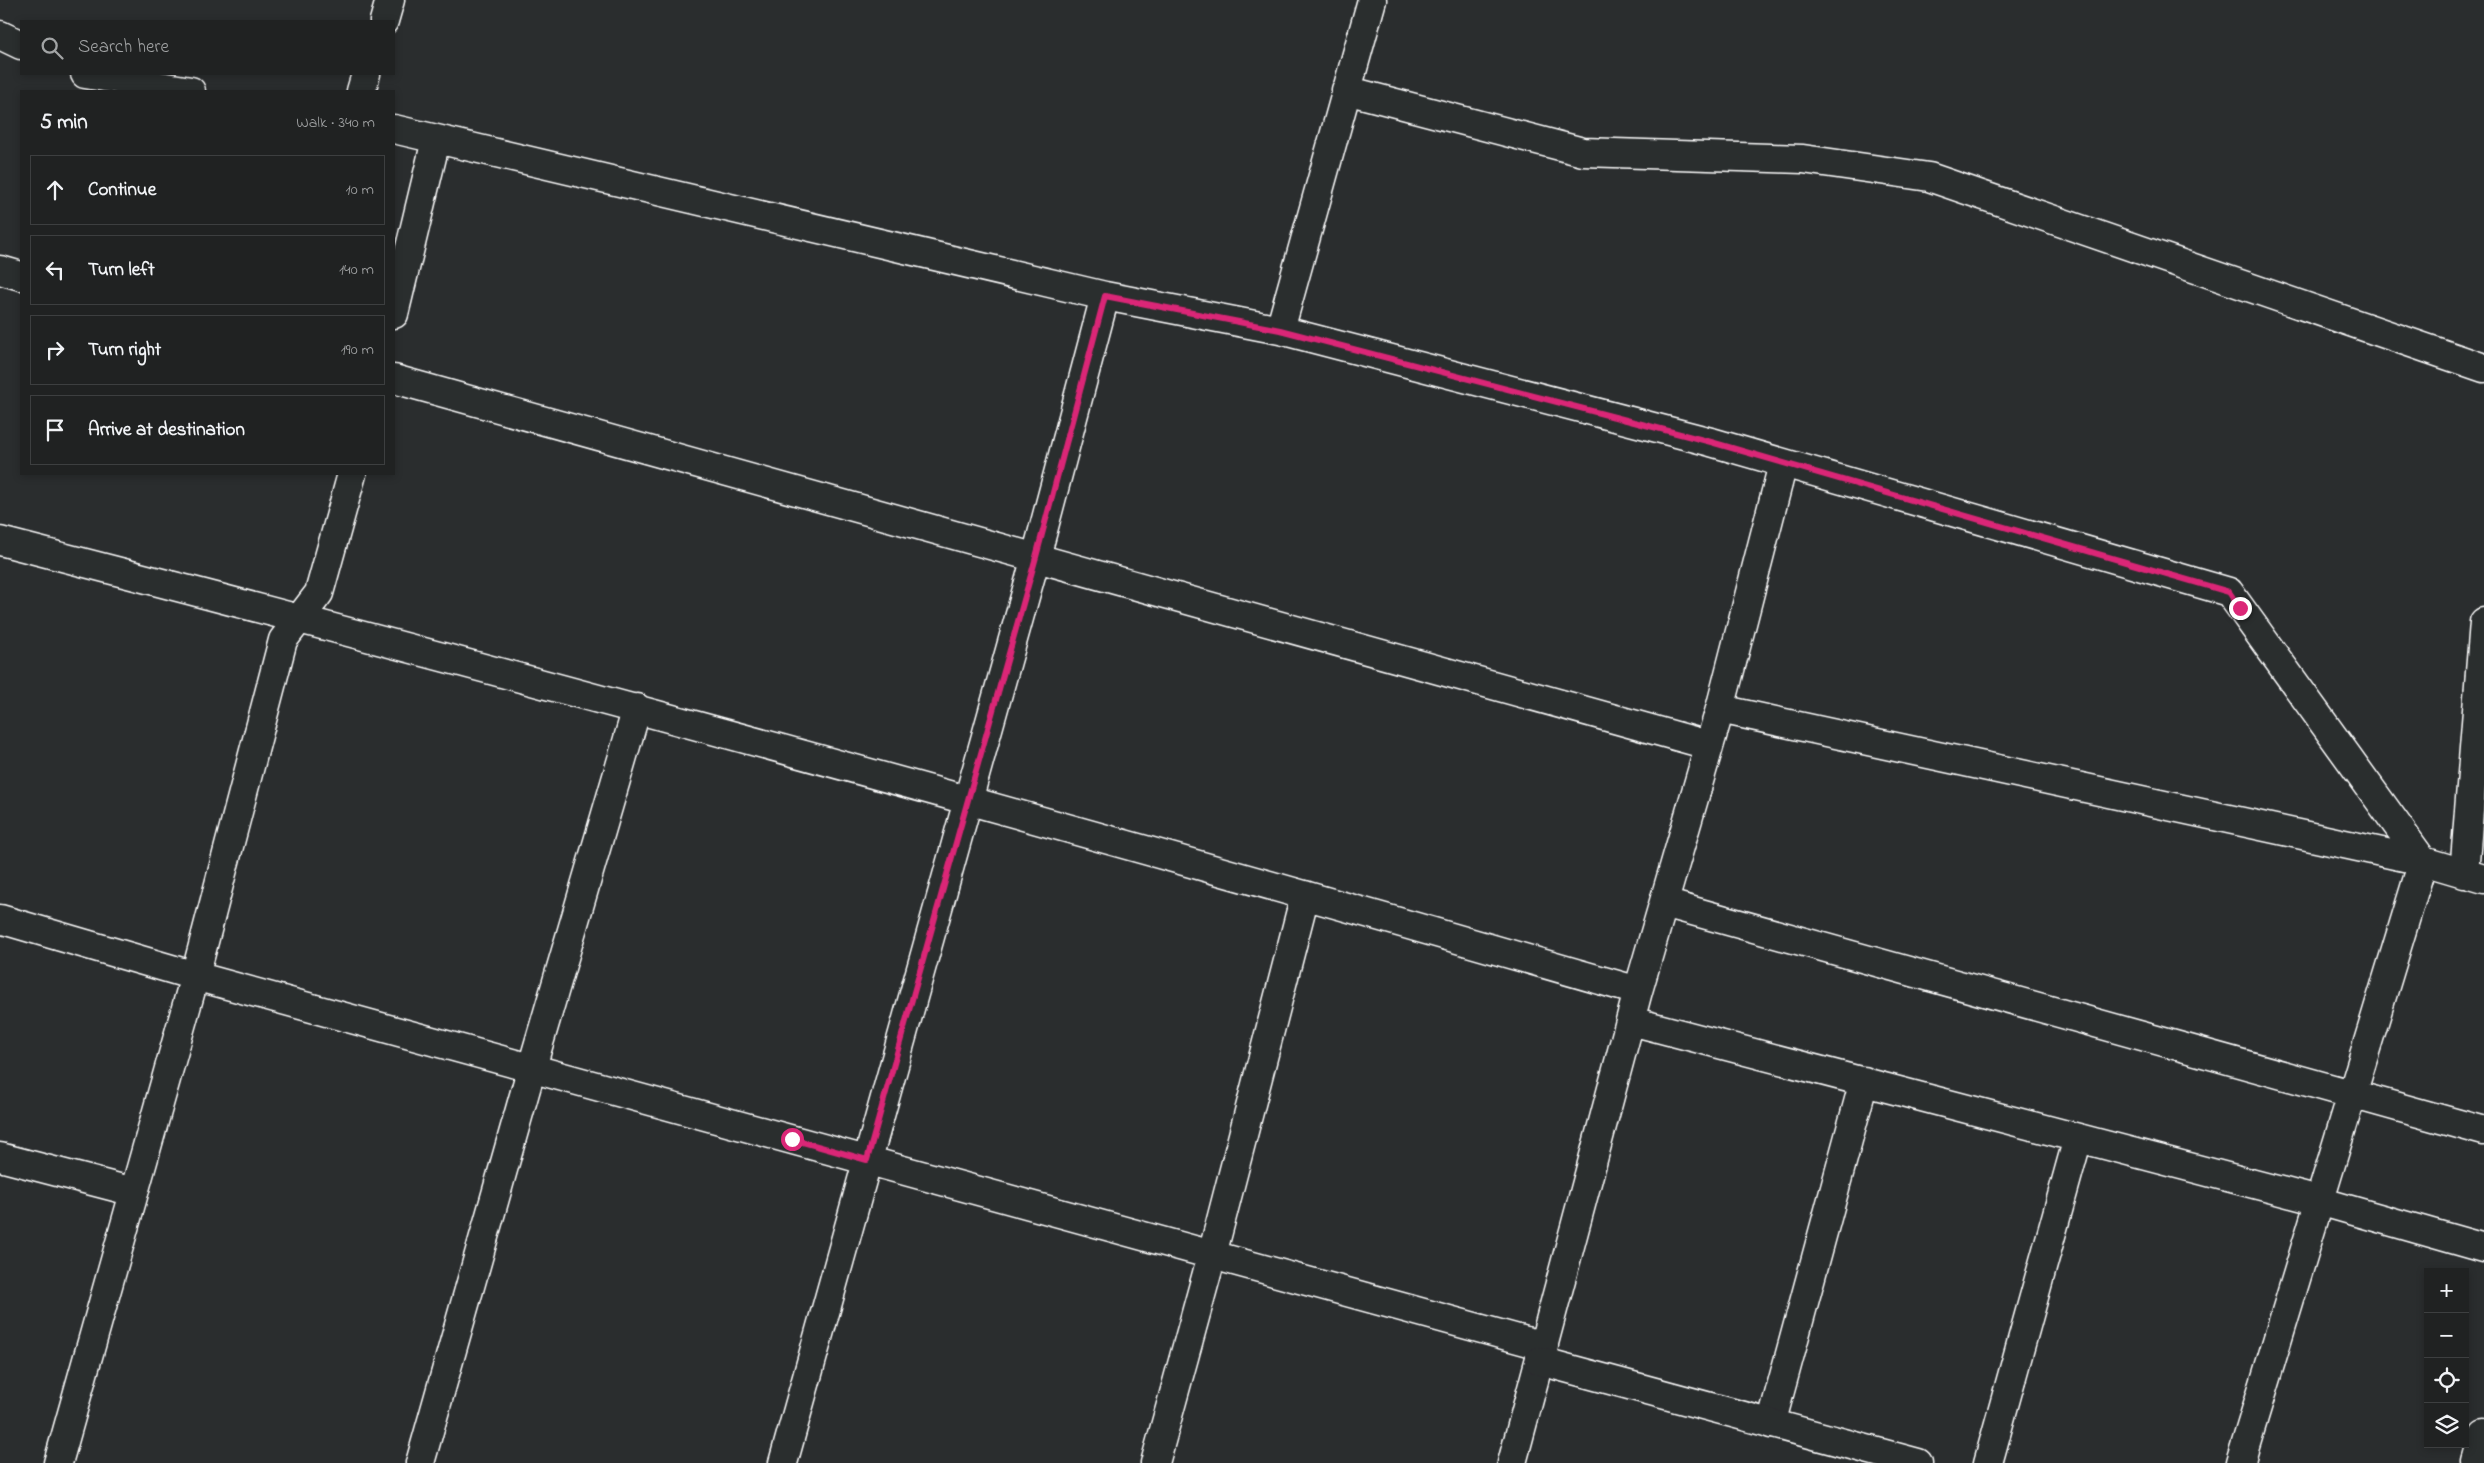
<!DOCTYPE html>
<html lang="en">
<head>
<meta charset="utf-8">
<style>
  :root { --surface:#202222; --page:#282a2a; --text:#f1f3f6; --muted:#a2a4a5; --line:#3d3f40 }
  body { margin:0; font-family:"Indie Flower",sans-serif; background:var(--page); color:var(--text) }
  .controls { position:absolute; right:15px; bottom:15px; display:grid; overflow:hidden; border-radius:0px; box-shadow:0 2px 8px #0003 }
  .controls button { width:45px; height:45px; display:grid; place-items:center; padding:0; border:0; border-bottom:1px solid var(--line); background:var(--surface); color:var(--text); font:25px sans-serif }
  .stop { position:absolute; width:15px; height:15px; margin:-11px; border:4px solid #db2777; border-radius:50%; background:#fff }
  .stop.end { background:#db2777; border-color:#fff; box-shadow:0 1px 5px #0008 }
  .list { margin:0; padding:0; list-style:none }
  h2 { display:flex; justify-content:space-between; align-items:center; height:65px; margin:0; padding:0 20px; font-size:21px }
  h2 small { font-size:16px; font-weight:400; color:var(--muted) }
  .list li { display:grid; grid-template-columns:32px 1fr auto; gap:15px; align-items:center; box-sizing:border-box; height:70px; margin:0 10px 10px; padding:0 10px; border:1px solid var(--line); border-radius:0px }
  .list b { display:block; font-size:19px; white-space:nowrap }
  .list em { font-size:16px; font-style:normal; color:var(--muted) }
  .icon { flex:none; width:28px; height:28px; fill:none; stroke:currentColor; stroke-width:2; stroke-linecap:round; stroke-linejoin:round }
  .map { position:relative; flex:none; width:2484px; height:1463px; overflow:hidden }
  .search { position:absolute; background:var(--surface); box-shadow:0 2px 8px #0003; left:20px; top:20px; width:375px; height:55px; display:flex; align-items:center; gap:12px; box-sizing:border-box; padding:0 18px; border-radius:0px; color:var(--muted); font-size:19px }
  .panel { position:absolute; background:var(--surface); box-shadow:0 2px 8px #0003; left:20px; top:90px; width:375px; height:385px; border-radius:0px }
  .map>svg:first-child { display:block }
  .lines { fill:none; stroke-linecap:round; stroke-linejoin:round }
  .street-casing { stroke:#fff; stroke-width:31 }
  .secondary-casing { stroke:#fff; stroke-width:31 }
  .street { stroke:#2a2d2e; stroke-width:28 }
  .secondary { stroke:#2a2d2e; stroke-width:28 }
  .route { stroke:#db2777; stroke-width:6 }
</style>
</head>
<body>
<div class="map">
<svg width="2484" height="1463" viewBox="0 0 2484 1463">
  <rect width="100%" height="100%" fill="#2a2d2e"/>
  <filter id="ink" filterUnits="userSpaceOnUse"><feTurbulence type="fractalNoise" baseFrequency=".02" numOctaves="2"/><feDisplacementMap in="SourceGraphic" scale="10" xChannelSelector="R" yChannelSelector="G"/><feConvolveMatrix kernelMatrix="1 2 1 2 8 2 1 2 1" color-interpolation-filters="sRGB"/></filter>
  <g filter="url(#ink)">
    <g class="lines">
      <defs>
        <path id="street" d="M384 21 390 0
          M0 35 21 45
          M85 74 191 91
          M1346 90 1583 152 1803 159 1929 177 2484 368
          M361 91 366 74
          M394 129 1105 296 1280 330 1711 442 2229 592 2423 861 2240 1463
          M0 270 21 276
          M394 314 436 140
          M1280 330 1372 0
          M394 379 1708 745
          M0 541C549 682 1094 833 1638 991
          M1720 709 2423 861 2484 879
          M2464 874 2484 622
          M1664 903 2484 1131
          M0 919 195 976 1544 1346
          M1631 1021 2319 1201 2484 1248
          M0 1157 134 1192
          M1771 1424 1864 1081
          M58 1463 195 976 283 640 319 593 352 474
          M420 1463 532 1067 637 708
          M783 1463 1036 557 1105 296
          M1155 1463 1212 1255 1305 895
          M1512 1463 1638 991 1720 709 1783 464
          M1988 1463 2078 1138
          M2476 1463 2484 1435"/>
        <path id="secondary" d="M1540 1361 1918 1463"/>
      </defs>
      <use href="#street" class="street-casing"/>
      <use href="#secondary" class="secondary-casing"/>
      <use href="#street" class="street"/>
      <use href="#secondary" class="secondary"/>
    </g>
  </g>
  <g class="lines" filter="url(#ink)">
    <path class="route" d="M792 1139 867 1160 1036 557 1105 296 1280 330 1711 442 2229 592 2240 608"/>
  </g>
</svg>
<div class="controls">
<button>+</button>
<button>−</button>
<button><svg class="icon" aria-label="locate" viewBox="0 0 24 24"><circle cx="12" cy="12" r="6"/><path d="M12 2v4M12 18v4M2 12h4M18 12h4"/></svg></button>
<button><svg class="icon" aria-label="layers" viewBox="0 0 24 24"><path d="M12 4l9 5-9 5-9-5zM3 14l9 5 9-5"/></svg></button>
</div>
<div class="stop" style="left:792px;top:1139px"></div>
<div class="stop end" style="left:2240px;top:608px"></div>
<div class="search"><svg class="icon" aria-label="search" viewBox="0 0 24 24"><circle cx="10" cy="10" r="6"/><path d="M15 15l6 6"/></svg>Search here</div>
<section class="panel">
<h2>5 min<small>Walk · 340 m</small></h2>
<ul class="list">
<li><svg class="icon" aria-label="ahead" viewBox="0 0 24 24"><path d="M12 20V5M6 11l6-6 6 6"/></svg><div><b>Continue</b></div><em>10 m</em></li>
<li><svg class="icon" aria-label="left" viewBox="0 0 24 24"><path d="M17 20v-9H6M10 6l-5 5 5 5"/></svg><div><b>Turn left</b></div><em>140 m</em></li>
<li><svg class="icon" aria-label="right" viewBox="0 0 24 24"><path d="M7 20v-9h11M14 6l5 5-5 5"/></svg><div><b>Turn right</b></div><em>190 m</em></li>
<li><svg class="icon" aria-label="arrive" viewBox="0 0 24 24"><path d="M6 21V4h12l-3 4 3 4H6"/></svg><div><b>Arrive at destination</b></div></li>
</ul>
</section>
</div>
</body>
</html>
